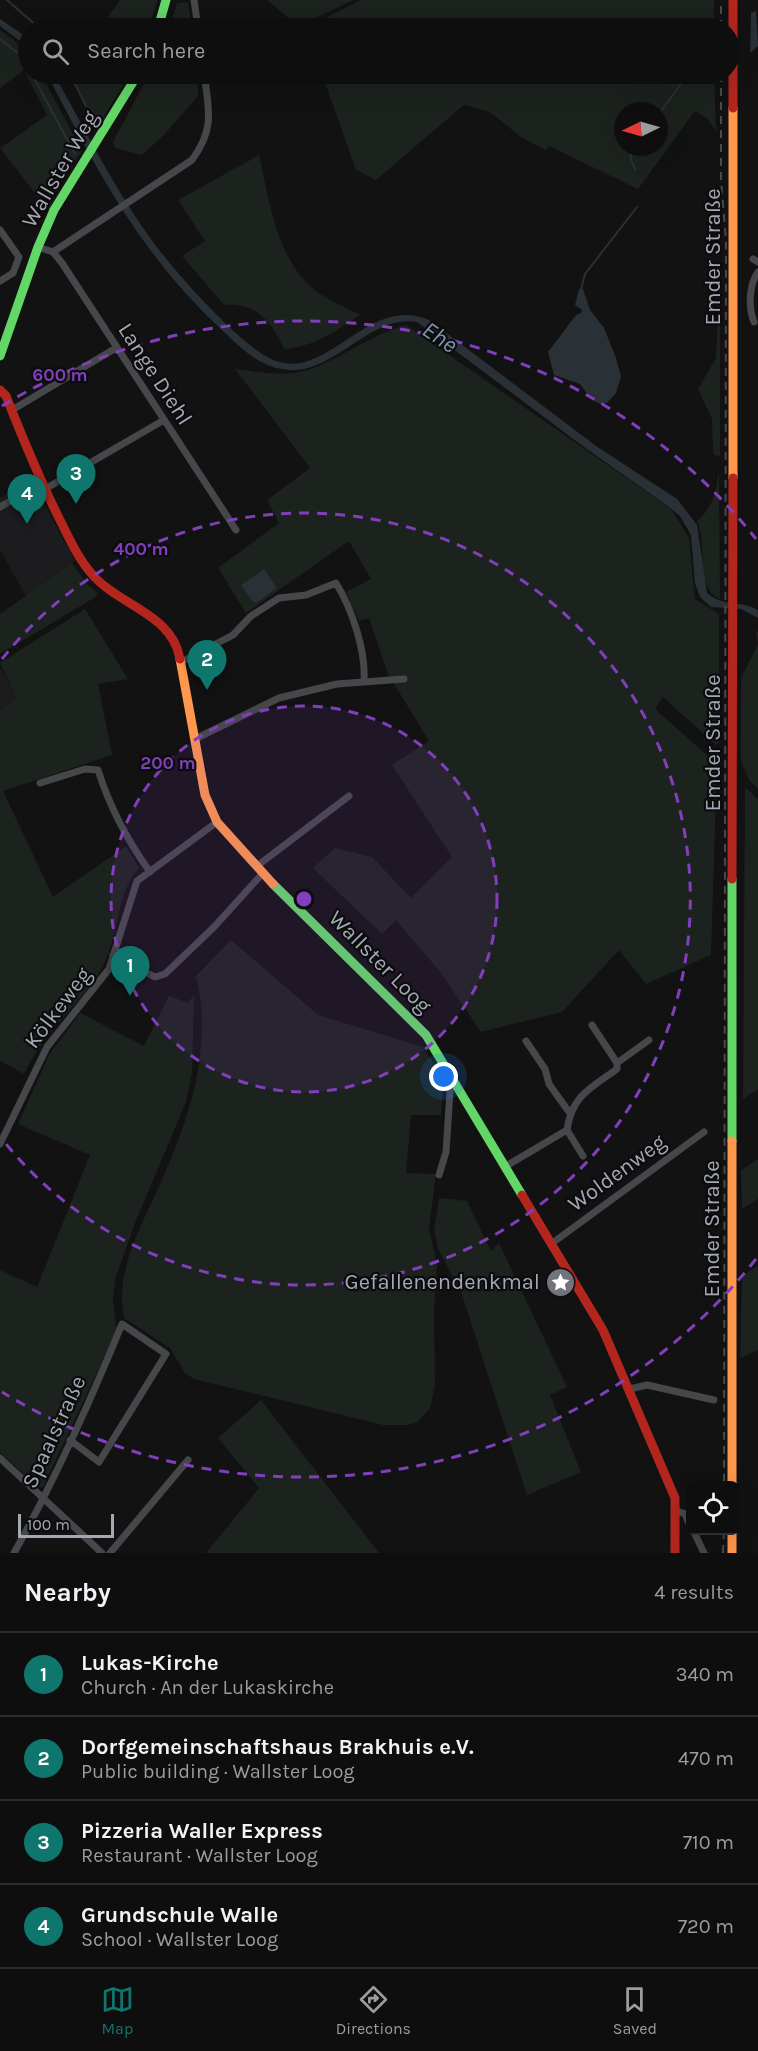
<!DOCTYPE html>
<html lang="en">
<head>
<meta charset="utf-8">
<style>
  :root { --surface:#0e0e0e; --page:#1c1c1c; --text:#f1f3f6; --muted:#9b9c9e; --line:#2e2e2e; --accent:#0f766e }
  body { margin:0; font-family:Karla,sans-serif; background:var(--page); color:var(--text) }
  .controls { position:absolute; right:18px; bottom:18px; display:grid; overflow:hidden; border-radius:9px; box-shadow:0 6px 24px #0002 }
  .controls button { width:54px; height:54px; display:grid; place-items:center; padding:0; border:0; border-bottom:2px solid var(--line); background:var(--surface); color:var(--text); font:30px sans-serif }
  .compass { position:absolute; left:614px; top:102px; width:54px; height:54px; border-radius:50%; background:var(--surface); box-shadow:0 6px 24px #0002; rotate:265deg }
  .scale { position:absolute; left:18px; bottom:15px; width:96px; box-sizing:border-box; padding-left:6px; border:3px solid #a4a8b2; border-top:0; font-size:16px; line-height:21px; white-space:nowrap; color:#a4a8b2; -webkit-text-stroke:4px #0c0c0e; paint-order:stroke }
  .you { position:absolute; left:444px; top:1077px; width:21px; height:21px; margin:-15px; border:4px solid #fff; border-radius:50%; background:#1a73e8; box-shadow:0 0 0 9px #1a73e833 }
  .badge { display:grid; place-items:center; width:39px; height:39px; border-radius:50%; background:var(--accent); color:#fff; font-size:20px; font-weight:700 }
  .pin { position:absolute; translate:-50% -50px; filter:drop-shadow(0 2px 3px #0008) }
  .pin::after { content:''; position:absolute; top:32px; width:21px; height:18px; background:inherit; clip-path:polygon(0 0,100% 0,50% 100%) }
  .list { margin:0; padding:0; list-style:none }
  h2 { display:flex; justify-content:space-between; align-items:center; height:78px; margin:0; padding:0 24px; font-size:26px }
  h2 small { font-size:20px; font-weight:400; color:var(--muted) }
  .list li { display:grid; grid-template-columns:39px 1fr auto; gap:18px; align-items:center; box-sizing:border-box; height:84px; padding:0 24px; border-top:2px solid var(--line) }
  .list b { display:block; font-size:22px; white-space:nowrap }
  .list p { margin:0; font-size:20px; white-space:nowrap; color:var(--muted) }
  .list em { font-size:20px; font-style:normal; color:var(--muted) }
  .icon { flex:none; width:33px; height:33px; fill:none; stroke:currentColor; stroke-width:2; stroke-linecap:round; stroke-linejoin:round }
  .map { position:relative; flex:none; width:758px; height:1553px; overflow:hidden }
  .search { position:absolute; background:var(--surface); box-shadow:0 6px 24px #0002; left:18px; right:18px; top:18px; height:66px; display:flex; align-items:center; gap:15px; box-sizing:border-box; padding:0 21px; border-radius:33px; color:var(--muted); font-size:22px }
  .sheet { height:414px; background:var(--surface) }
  nav { display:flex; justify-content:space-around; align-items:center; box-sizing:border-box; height:84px; border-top:2px solid var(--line); background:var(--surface); font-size:16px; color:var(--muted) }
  nav a { display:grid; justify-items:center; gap:3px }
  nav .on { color:var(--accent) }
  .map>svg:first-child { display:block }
  .built { fill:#1c1c1e }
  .green { fill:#1c221d; fill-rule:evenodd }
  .water { fill:#2a3136 }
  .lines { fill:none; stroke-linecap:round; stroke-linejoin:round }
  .stream { stroke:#2a3136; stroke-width:2 }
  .street { stroke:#46474b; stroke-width:7 }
  .fast { stroke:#63d668; stroke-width:9 }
  .slow { stroke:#ff974d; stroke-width:9 }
  .jam { stroke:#b3261e; stroke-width:9 }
  .rail { stroke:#48494b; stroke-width:2; stroke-dasharray:8 6; stroke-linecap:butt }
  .ring { fill:none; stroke:#813fbd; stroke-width:3; stroke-dasharray:10 8 }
  .labels { text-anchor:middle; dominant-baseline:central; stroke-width:4.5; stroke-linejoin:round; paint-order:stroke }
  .street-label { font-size:22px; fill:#a4a8b2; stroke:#0c0c0e }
  .poi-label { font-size:22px; fill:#a4a8b2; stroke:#0c0c0e; text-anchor:end }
  .water-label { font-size:24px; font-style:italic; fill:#7d96ab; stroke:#0c0c0e }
  .centre { fill:#813fbd; stroke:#0c0c0e; stroke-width:3 }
  .ring-label { font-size:18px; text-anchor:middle; font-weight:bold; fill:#813fbd; stroke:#0c0c0e; stroke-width:4.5; stroke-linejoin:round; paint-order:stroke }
</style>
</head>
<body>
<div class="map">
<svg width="758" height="1553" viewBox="0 0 758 1553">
  <rect width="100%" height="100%" fill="#121212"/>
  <path class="built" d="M30 478 75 561 26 596 0 550V498Z
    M0 667 18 699 0 709Z"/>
  <path class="green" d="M120 0H158L148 28H100Z
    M267 0H354L298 26Z
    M361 0H714L713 28H306Z
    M188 2 192 28H170L177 3Z
    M0 30 13 39 28 56V74H41L82 151 61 180 49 211 0 148 47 115 24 70 0 88Z
    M68 74H130L101 121 95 122Z
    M149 74H198V96L164 135 142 155 115 148 113 142Z
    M322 74H714L716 131 707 118 695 111 638 189 549 146 546 150 521 137 490 112 464 105 376 180 356 170ZM623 111H659V147H623Z
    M259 155C269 199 276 255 311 287 324 299 345 306 360 315 336 331 314 347 284 349 272 322 256 302 224 305L182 256 205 241 178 200Z
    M718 309H720V457L713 454 712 419 698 389 716 358Z
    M406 325 671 509 689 538 695 599 719 614V743L715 744 663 697 655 709 717 764 711 955 646 984 619 950 562 1012 481 1032 441 973 396 920 382 934 313 868 335 848 372 857 411 898 452 857 392 765 429 741 388 674 369 618 359 621 346 592 371 579 349 541 246 613 218 568 279 523 267 500 310 468 235 369C260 372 289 378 313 368 346 356 372 334 406 325Z
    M719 470 720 599C694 589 708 544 697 521 714 506 716 492 719 470Z
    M72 563 87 584 98 593 94 598 0 654V614Z
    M85 609 128 679 98 684 112 755 3 791 53 897 126 846 139 868C114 895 120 941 100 971 76 1009 45 1030 24 1074L0 1061V709L17 699 0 663Z
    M756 630 758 632V789L749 780 741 761V678L758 644Z
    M745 787 758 799V1089L743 1099Z
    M231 940 318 1015 423 1047 444 1079 441 1115H411L406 1173 436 1174 429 1229 437 1265 434 1310 435 1386 430 1408 418 1422 408 1425H383L194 1379 185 1373 170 1348 124 1318C114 1267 145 1220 164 1175 191 1113 213 1044 196 976Z
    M194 995 192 1073 186 1102 135 1223 115 1279 113 1300 117 1330 43 1487H38L0 1452V1270L37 1287 90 1155 18 1124 49 1055 80 1013 144 1046 169 996 188 1003Z
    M758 1159V1199L742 1209 741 1170Z
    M439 1198 467 1201 491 1251 499 1243 567 1387 550 1395 581 1472 527 1495 462 1295 438 1248 434 1231Z
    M758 1266V1350L740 1358 742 1276Z
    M261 1400 379 1553H206L259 1488 218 1438Z"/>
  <path class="water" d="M756 11 758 46 750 53 751 19V13Z
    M0 19 28 38V47L0 26Z
    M47 74H54C84 128 112 184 148 235 171 268 235 340 269 358 280 364 294 365 305 362 347 349 381 299 429 320L596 446 677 499 697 525 707 593C723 607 741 600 758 610V618L741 609 711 607 700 597 695 583 691 535 680 516 669 507 584 447 417 322C371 315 340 367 296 370 265 372 244 351 223 331 140 254 98 172 47 74Z
    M579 289H583L590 310 604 328 616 358 621 377 616 393 607 403 600 404 591 399 580 384 554 375 548 352 576 315 581 313 582 310 575 305Z
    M264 569 277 588 258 602H253L241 585Z"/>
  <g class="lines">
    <path class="stream" d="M7 0 39 28
      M0 39 19 54 28 67
      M32 74 75 154
      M70 74 86 106
      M659 114 686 77
      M634 147C628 156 631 160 635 169
      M581 289 585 274 637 207"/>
    <path class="street" d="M194 0 198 28
      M0 230 19 257 13 273 0 281
      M38 247 53 252 62 263 236 530
      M53 252 192 160C215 129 209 110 204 74
      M753 259 758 262
      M754 322C748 307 749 285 758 272
      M12 410 116 348
      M45 489 164 420
      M0 507 41 482
      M183 661 233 635 251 616 279 598 306 595 336 583C352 609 366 651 364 681
      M195 739 279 698 337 684 404 679
      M40 783 85 769 98 770C110 808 127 840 150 872
      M257 866 349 796
      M113 955 155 977 165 974 215 926 262 874
      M592 1025 617 1063
      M526 1041 545 1069 549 1084 569 1112
      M567 1130 583 1156
      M0 1144 47 1047 109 969 137 881 217 822
      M506 1166 567 1130C572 1095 591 1088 617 1069V1063L649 1040
      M439 1175 446 1152 451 1077
      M551 1244 704 1132
      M630 1389 647 1385 714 1400
      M0 1458 102 1553
      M677 1511 685 1514 690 1526
      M693 1530 704 1553
      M14 1553C55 1480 90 1402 122 1324L166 1354 99 1462 70 1440
      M110 1553 188 1460"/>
    <path class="fast" d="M158 28 166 0
      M0 356 38 247 54 210 138 74
      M273 884 426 1035 522 1195
      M732 1141V879"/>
    <path class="slow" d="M733 478V108
      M180 659 205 795 217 822 273 884
      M732 1486V1141
      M732 1530V1553"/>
    <path class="jam" d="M733 108V0
      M0 390 6 396C23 439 40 481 61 522 70 540 78 558 91 573 118 606 172 613 180 659
      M732 879 733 478
      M522 1195 603 1330 675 1498V1553"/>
    <path class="rail" d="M721 28V0
      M721 74V180L726 241 724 1486
      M723 1553 724 1530"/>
  </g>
  <circle cx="304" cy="899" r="193" fill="#813fbd" fill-opacity=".12"/>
  <g class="ring">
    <circle cx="304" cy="899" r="193"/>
    <path d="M2 659A386 386 0 1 1 2 1139"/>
    <path d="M756 1259A578 578 0 0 1 2 1392M2 406A578 578 0 0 1 756 539"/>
  </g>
  <defs>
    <symbol id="sight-disc" viewBox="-11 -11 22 22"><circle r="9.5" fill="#71747a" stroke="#0c0c0e"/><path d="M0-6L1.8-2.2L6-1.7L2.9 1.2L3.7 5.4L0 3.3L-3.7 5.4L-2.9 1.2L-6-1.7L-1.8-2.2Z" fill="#fff"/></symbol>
  </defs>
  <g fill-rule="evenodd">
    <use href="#sight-disc" x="544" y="1266" width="33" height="33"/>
  </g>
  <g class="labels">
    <g class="street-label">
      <text transform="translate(60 169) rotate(-60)">Wallster Weg</text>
      <text transform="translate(713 257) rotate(-90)">Emder Straße</text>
      <text transform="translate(155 374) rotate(57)">Lange Diehl</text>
      <text transform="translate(713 743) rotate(-90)">Emder Straße</text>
      <text transform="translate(380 962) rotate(45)">Wallster Loog</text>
      <text transform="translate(58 1008) rotate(-53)">Kölkeweg</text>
      <text transform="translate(617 1173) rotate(-36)">Woldenweg</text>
      <text transform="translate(712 1229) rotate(-90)">Emder Straße</text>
      <text transform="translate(54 1432) rotate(-65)">Spaalstraße</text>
    </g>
    <g class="poi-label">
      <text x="540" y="1282">Gefallenendenkmal</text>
    </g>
    <g class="water-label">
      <text transform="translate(440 337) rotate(35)">Ehe</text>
    </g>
  </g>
  <circle cx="304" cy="899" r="9" class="centre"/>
  <g class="ring-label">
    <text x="60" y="381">600 m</text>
    <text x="141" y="555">400 m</text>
    <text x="168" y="769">200 m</text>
  </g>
</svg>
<div class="controls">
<button><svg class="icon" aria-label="locate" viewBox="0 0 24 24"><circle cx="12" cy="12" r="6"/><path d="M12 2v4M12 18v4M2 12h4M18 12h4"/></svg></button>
</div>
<svg class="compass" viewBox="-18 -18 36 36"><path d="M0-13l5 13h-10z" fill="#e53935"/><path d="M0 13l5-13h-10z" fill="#9b9c9e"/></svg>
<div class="scale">100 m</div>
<div class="you"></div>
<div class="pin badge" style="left:130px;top:996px">1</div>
<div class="pin badge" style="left:207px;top:690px">2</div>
<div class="pin badge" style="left:76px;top:504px">3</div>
<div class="pin badge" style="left:27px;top:524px">4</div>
<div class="search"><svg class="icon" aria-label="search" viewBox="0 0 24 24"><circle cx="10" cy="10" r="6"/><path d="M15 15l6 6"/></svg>Search here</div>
</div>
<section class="sheet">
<h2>Nearby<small>4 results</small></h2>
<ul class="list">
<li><span class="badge">1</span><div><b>Lukas-Kirche</b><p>Church · An der Lukaskirche</p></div><em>340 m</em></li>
<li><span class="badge">2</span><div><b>Dorfgemeinschaftshaus Brakhuis e.V.</b><p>Public building · Wallster Loog</p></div><em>470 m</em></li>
<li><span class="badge">3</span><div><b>Pizzeria Waller Express</b><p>Restaurant · Wallster Loog</p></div><em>710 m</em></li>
<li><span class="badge">4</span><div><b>Grundschule Walle</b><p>School · Wallster Loog</p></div><em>720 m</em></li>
</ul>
</section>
<nav>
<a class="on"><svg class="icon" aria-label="map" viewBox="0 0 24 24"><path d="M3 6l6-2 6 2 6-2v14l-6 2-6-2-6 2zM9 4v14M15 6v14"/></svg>Map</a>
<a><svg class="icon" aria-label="directions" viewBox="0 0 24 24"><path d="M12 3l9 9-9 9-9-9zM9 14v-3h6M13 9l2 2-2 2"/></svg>Directions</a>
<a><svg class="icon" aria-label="saved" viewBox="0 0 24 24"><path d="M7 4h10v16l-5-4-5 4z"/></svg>Saved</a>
</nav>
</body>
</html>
